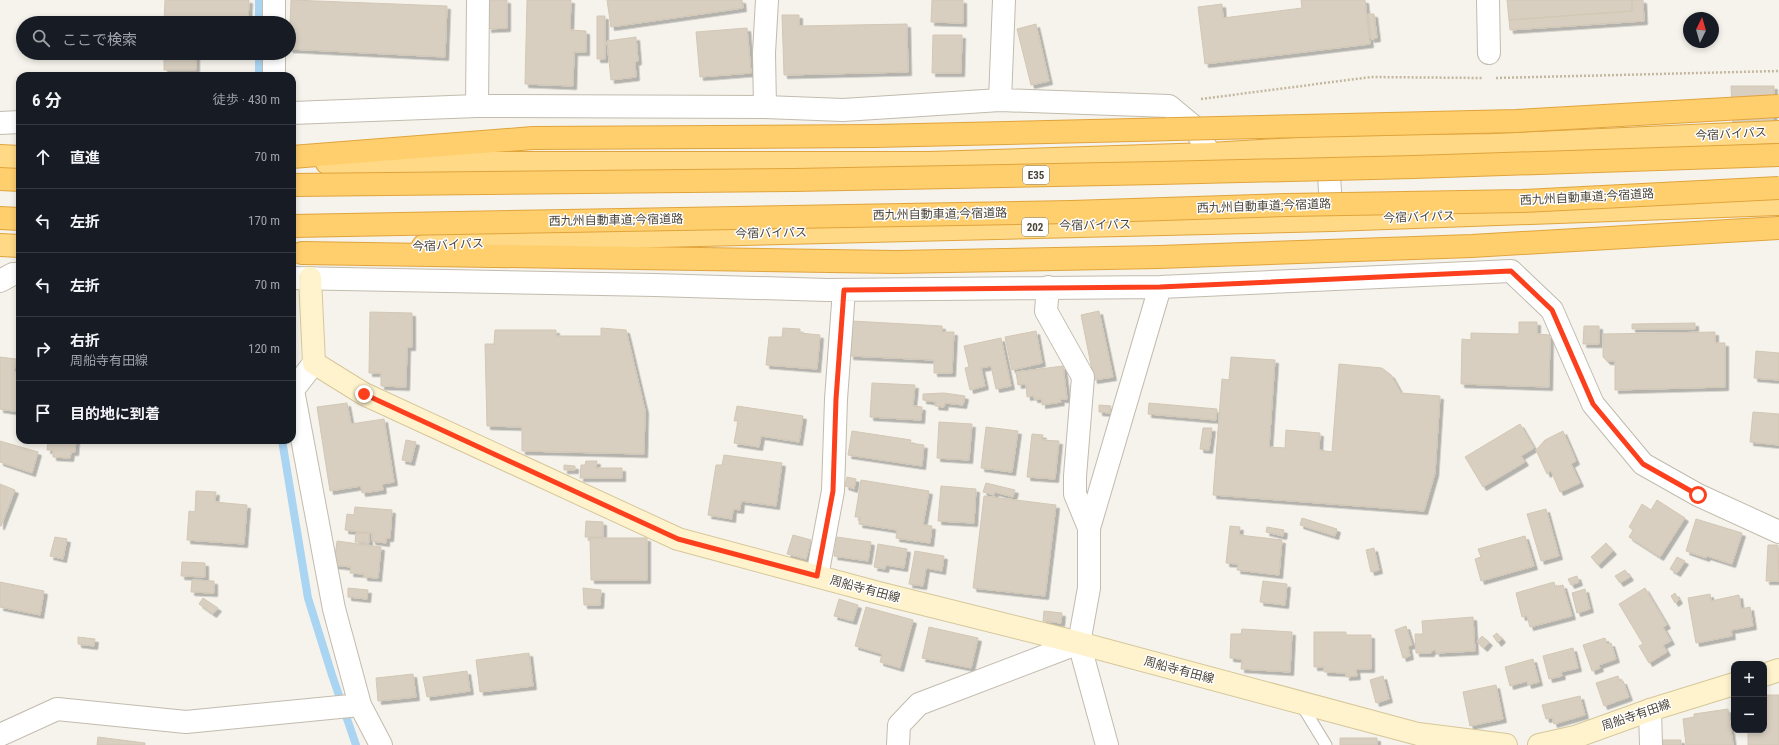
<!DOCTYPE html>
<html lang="ja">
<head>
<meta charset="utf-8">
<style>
  :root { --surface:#171b24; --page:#20242c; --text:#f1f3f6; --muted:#9ea1a6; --line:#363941 }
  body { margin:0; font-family:"Roboto Condensed","Noto Sans JP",sans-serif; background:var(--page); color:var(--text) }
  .controls { position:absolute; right:12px; bottom:12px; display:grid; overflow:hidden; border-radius:8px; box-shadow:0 2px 6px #0003 }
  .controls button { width:36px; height:36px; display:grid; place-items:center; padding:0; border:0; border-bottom:1px solid var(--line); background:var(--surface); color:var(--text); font:20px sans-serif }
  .compass { position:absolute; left:1683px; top:12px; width:36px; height:36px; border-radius:50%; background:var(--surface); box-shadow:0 2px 6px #0003; rotate:5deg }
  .stop { position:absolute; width:12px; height:12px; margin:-9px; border:3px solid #fc3f1d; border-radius:50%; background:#fff }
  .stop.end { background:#fc3f1d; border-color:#fff; box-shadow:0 1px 4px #0008 }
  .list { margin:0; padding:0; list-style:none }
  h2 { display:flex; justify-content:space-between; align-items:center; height:52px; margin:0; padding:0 16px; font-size:17px }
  h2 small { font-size:13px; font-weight:400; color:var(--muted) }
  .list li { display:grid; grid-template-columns:26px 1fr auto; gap:12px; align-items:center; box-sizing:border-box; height:64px; padding:0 16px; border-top:1px solid var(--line) }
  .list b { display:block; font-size:15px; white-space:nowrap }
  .list p { margin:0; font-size:13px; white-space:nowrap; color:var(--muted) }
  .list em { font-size:13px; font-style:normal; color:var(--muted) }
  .icon { flex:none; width:22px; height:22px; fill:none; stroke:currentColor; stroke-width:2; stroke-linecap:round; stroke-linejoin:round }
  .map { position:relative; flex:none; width:1779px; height:745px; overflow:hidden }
  .search { position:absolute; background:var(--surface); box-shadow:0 2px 6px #0003; left:16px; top:16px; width:280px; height:44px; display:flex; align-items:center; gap:10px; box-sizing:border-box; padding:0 14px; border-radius:22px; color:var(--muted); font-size:15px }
  .panel { position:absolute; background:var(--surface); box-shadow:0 2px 6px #0003; left:16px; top:72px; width:280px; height:372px; border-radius:12px }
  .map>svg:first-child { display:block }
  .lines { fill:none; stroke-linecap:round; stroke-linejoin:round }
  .stream { stroke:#a9d4f2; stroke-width:8 }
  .building { fill:#d8cfc1; stroke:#d3c7b4; filter:url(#shadow) }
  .service-casing { stroke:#c2bbae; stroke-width:13 }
  .minor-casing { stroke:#c2bbae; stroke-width:24 }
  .secondary-casing { stroke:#d6c79b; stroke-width:24 }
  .trunk-casing { stroke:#e0a43c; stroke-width:24 }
  .motorway-casing { stroke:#e0a43c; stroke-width:24 }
  .path { stroke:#c4b79f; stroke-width:2.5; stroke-dasharray:2 2; stroke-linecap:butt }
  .service { stroke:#fff; stroke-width:11 }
  .minor { stroke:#fff; stroke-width:22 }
  .secondary { stroke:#fff3cd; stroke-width:22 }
  .trunk { stroke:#ffd985; stroke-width:22 }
  .motorway { stroke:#ffcf6e; stroke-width:22 }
  .motorway-bridge-casing { stroke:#e0a43c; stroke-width:24; stroke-linecap:butt }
  .motorway-bridge { stroke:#ffcf6e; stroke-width:22 }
  .route { stroke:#fc3f1d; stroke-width:5 }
  .labels { text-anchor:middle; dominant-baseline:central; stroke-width:3; stroke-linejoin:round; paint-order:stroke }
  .shield { fill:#fff; stroke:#817c74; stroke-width:1 }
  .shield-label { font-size:11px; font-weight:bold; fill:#4b4439 }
  .street-label { font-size:12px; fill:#4b4439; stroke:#fff }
</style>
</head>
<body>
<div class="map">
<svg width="1779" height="745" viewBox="0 0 1779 745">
  <defs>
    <filter id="shadow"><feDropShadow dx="3.5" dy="3.5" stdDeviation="0" flood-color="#0004"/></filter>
  </defs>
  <rect width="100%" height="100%" fill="#f6f3ec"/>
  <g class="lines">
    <path class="stream" d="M259 23V0
      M259 76V53
      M282 440 308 598 332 675 356 745"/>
  </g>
  <path class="building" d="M165 0H249L248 23H164Z
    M291 0 447 6 445 57 289 49Z
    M489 0H507V28L488 29Z
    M527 0H571L570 30 586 31V52H574L573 86 525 84Z
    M607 0H742L743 8 611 27Z
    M932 0H963V23L931 22Z
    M1301 0H1365L1370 44 1205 64 1198 7 1222 4 1223 18 1302 8Z
    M1507 0H1632V11L1509 20Z
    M1632 0H1643L1644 21 1510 30 1509 20 1632 11Z
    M1368 14H1374L1377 38 1371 39Z
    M782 15H799V26L907 24 908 72 784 75Z
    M597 16H605V59H597Z
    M1036 24 1049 81 1031 85 1017 29Z
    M747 28 751 73 700 77 696 32Z
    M933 35H962L961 73H932Z
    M636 37 638 61 635 62 636 77 611 80 607 41Z
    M164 53H196V70H164Z
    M1731 86H1774L1773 126 1733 128Z
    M1099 311 1113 377 1094 380 1081 315Z
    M370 312 412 313V347H407L406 387 381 386V373H369Z
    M852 321 942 326V332H954L952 373H934V360L850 356Z
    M1519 322H1537V334L1550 335 1549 387 1461 384 1462 339 1471 340V333L1519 334Z
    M1695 323V329H1632V324Z
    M1584 326H1599V344H1583Z
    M601 328 626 330 645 410 644 454 522 451V427L487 426 485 344H494L495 330H556V336H601Z
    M783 328 800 329V333L820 335 817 369 766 365 769 337H782Z
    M1036 331 1042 363 1012 370 1005 337Z
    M1715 332V343H1725V387L1615 390V361H1607L1603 357V334Z
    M1001 338 1011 386 996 389 991 366 981 368 985 386 970 390 965 368 969 367 964 346Z
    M1756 351 1779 353V380L1754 378Z
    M0 357 16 359 14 372 20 373V412L0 409Z
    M1231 357 1275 360 1269 447 1285 448 1286 430 1320 433 1319 450 1332 452 1339 364 1382 368 1391 375 1401 393 1440 396 1435 473 1424 511 1213 495 1222 379 1229 380Z
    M1063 366 1067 399H1060L1061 402 1042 405V399H1034V396L1027 397 1026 384 1018 385 1016 372Z
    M872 383 915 385 913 406 922 407 921 420 870 417Z
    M944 393 965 396 963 405 945 403 944 407 935 406 936 402 923 400V394Z
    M347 403 351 424 384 419 394 482 382 484 383 490 362 493 361 486 330 491 317 407Z
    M1149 403 1217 409 1216 420 1148 414Z
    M1099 405 1111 406 1110 413 1099 412Z
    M737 406 803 416 799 442 761 436 759 447 734 443 738 421H734Z
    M1753 412 1779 414V445L1750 442Z
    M939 422 972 424 969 460 937 458Z
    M1520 424 1534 448 1521 456 1525 462 1483 487 1465 457Z
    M986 427 1018 431 1012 472 981 468Z
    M1203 428H1212L1209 450 1200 449Z
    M852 431 911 440 910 443 924 445 922 466 848 455Z
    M1563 431 1576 461 1571 464 1580 483 1560 492 1551 471 1547 474 1536 450 1545 440Z
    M1032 434 1043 435 1042 440 1059 441 1055 479 1027 477Z
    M48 440H76L75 452H71L70 458 53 457V450H47Z
    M406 440 416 442 411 462 402 460Z
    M0 441 38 452 32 473 0 462Z
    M724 455 782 463 776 506 741 501 740 510 733 509 732 519 708 515 716 465H722Z
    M586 461H597L596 468H622V478H580L581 465H585Z
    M564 465 575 466V470H564Z
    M847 477 856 479 854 489 845 486Z
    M861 480 929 491 923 525 932 526 930 543 896 538 897 530 859 524 860 517H855Z
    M986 483 1015 490 1013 497 995 492 994 495 983 492Z
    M0 484 15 490 1 526H0Z
    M941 486 976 489 974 523 938 521Z
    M196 491 216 492 215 502 247 505 244 544 187 540 189 511 195 512Z
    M984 496 1056 505 1045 596 973 588Z
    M1657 500 1685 518 1660 557 1629 537 1633 530 1629 527 1642 504 1651 510Z
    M355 507 392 510 390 538H386V543L372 541V533L345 530 347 514 354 515Z
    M1546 509 1559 556 1541 561 1527 514Z
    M1302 518 1337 529 1335 536 1300 525Z
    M1696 519 1742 533 1732 564 1707 556 1706 558 1686 551Z
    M586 521 603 522V537H585Z
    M1230 526 1240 527 1239 535 1282 540 1279 575 1237 570 1238 564 1226 563Z
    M1267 527 1284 530 1283 536 1266 532Z
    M356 533H369V543L355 542Z
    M793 535 811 540 806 559 787 554Z
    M1525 536 1534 566 1481 581 1475 559 1481 557 1478 549Z
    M55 537 67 539 63 559 50 556Z
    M837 537 871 542 868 561 834 556Z
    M590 538H647V580H591Z
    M337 541 381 547 378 578 364 577V574L350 573 351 567 334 565Z
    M1606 543 1613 551 1598 565 1591 557Z
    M878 544 907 549 904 568 886 565 885 569 874 567Z
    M1768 545H1778L1779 581H1766Z
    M1374 548 1379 570 1371 572 1366 550Z
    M915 551 944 556 942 571 926 568 923 586 909 584Z
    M1677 557 1685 561 1677 573 1670 569Z
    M182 562 205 563V577L181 576Z
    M1625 570 1630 577 1620 583 1615 576Z
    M1577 576 1579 582 1571 585 1568 579Z
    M192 580 214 581V593L191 592Z
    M1263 581 1287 584 1285 605 1260 602Z
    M0 582 44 591 40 615 0 607Z
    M1554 582 1555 587 1563 585 1572 616 1530 627 1527 616 1522 617 1516 593Z
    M348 588 368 590 367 599 348 597Z
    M583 588 601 590 600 605H584Z
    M1645 588 1667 625 1663 627 1671 641 1663 645 1667 652 1649 663 1639 646 1643 644 1619 604Z
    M1585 589 1590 609 1577 613 1572 593Z
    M1675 593 1679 600 1675 603 1671 596Z
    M1710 594 1711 601 1739 595 1741 609 1750 607 1753 626 1731 630 1732 636 1696 643 1688 598Z
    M203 598 218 608 213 614 199 604Z
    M839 599 858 605 853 621 834 616Z
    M866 607 913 620 900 668 880 662 882 654 855 646Z
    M1044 611 1062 613 1061 623 1043 621Z
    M1473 617 1475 651 1436 653V650L1431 651V653H1416L1415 634H1423L1422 621Z
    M1406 626 1412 645 1408 646 1410 656 1403 658 1395 630Z
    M929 627 978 638 971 668 922 658Z
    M1242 629 1292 632 1290 672 1241 669 1242 659 1230 658 1231 634H1241Z
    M1314 632H1346V635H1371V669H1356L1357 676 1346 677V673L1324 672V667H1314Z
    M1497 633 1502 639 1498 643 1493 636Z
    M1482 636 1489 642 1484 648 1477 642Z
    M78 637 95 639 94 646 78 644Z
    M1605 638 1607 644 1611 643 1616 659 1599 665 1600 668 1592 671 1583 645Z
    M1573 648 1578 668 1561 672 1562 676 1549 679 1543 656Z
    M529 653 533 686 480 692 476 660Z
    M1533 659 1539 682 1528 685 1527 681 1510 686 1505 667Z
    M467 671 470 691 427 697 423 677Z
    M413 674 416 697 378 701 376 678Z
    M1383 676 1389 699 1376 703 1370 680Z
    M1618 676 1620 681H1623L1629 697 1604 706 1596 683Z
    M1496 685 1503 719 1470 726 1463 692Z
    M1764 695H1779V745H1748V730H1764Z
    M1580 696 1585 715 1554 724 1552 718 1546 719 1542 705Z
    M1728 709 1733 745H1686L1683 719 1694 717V714Z
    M98 737 145 743V745H97Z
    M1340 738H1377V745H1340Z
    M1663 740H1681V745H1663Z"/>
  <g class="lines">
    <defs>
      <path id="service" d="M1301 704 1326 745"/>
      <path id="minor" d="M274 0V23
        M1488 0 1489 53
        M274 53V76
        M1000 100 1004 0
        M477 106 478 0
        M765 107 764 53 767 0
        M292 113 477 106 765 107 843 110 1000 100 1169 106 1193 126 1210 154
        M0 123 20 122
        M1327 147 1332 220
        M292 278 655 285 827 290 1160 287 1511 271 1552 310 1593 404 1643 464 1698 495 1779 532
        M0 281 13 274H20
        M1048 287 1046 311 1083 377 1075 476V494L1089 528
        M314 363 293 390 334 609 360 705 381 745
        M817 576 833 491 836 399 844 290
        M1650 710 1651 745
        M0 735 57 709 186 722 360 705
        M898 745 899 725 919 704 1079 643
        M1107 745 1079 643 1089 588V528L1160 287"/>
      <path id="secondary" d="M310 278 314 363 364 394 678 539 879 593 1079 643 1418 734 1506 745
        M1764 675 1779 670
        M1539 745 1575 737 1650 710 1734 684"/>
      <path id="trunk" d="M0 156 20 157
        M327 163H929L1210 154 1327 147 1493 145 1779 132
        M0 245 20 246
        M423 246 573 238 1332 220 1779 204"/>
      <path id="motorway" d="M292 157 533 138
        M0 179 20 180
        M0 218 20 219
        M302 253 896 262 1159 257 1472 246 1779 228"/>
    </defs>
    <use href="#service" class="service-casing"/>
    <use href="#minor" class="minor-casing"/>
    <use href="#secondary" class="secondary-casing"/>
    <use href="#trunk" class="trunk-casing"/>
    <use href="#motorway" class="motorway-casing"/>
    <path class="path" d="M1496 78 1779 71
      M1201 99 1371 77 1483 78"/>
    <use href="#service" class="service"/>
    <use href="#minor" class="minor"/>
    <use href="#secondary" class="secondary"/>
    <use href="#trunk" class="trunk"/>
    <use href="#motorway" class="motorway"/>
    <defs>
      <path id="motorway-bridge" d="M533 138 874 136 1516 121 1779 106
        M292 185 794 180 1159 173 1414 167 1779 155
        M292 226 1071 212 1287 205 1522 201 1779 188"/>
    </defs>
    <use href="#motorway-bridge" class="motorway-bridge-casing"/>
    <use href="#motorway-bridge" class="motorway-bridge"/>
  </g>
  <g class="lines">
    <path class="route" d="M364 394 678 539 817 576 833 491 836 399 844 290 1160 287 1511 271 1552 310 1593 404 1643 464 1698 495"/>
  </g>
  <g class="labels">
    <g class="shield">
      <rect x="1023" y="166" width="26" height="18" rx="3"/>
      <rect x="1022" y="218" width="26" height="18" rx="3"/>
    </g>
    <g class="shield-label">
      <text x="1036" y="175">E35</text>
      <text x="1035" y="227">202</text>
    </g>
    <g class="street-label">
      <text transform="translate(1731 134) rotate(-3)">今宿バイパス</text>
      <text transform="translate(1587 197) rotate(-3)">西九州自動車道;今宿道路</text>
      <text transform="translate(1264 206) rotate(-2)">西九州自動車道;今宿道路</text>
      <text transform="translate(940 214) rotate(-1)">西九州自動車道;今宿道路</text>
      <text transform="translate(1419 217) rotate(-2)">今宿バイパス</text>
      <text transform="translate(616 220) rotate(-1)">西九州自動車道;今宿道路</text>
      <text transform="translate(1095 225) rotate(-1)">今宿バイパス</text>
      <text transform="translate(771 233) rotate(-1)">今宿バイパス</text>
      <text transform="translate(448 245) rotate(-3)">今宿バイパス</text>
      <text transform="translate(865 589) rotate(15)">周船寺有田線</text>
      <text transform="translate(1179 670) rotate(15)">周船寺有田線</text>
      <text transform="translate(1636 715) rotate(-19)">周船寺有田線</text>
    </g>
  </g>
</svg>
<div class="controls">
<button>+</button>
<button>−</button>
</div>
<svg class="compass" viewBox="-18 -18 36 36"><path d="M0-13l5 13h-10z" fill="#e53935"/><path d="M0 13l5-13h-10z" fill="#9ea1a6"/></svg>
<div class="stop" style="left:1698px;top:495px"></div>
<div class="stop end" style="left:364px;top:394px"></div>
<div class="search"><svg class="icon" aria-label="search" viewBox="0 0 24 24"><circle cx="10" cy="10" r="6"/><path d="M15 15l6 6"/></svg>ここで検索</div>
<section class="panel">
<h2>6 分<small>徒歩 · 430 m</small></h2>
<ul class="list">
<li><svg class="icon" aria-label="ahead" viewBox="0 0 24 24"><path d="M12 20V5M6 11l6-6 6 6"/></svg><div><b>直進</b></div><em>70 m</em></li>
<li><svg class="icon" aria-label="left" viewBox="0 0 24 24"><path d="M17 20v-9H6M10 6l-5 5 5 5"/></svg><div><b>左折</b></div><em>170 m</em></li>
<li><svg class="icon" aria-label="left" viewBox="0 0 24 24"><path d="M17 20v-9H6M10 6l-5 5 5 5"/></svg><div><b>左折</b></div><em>70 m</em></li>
<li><svg class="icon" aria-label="right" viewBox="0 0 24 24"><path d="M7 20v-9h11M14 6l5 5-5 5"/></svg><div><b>右折</b><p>周船寺有田線</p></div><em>120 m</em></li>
<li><svg class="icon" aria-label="arrive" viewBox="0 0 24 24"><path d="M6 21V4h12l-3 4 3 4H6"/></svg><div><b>目的地に到着</b></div></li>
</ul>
</section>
</div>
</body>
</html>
